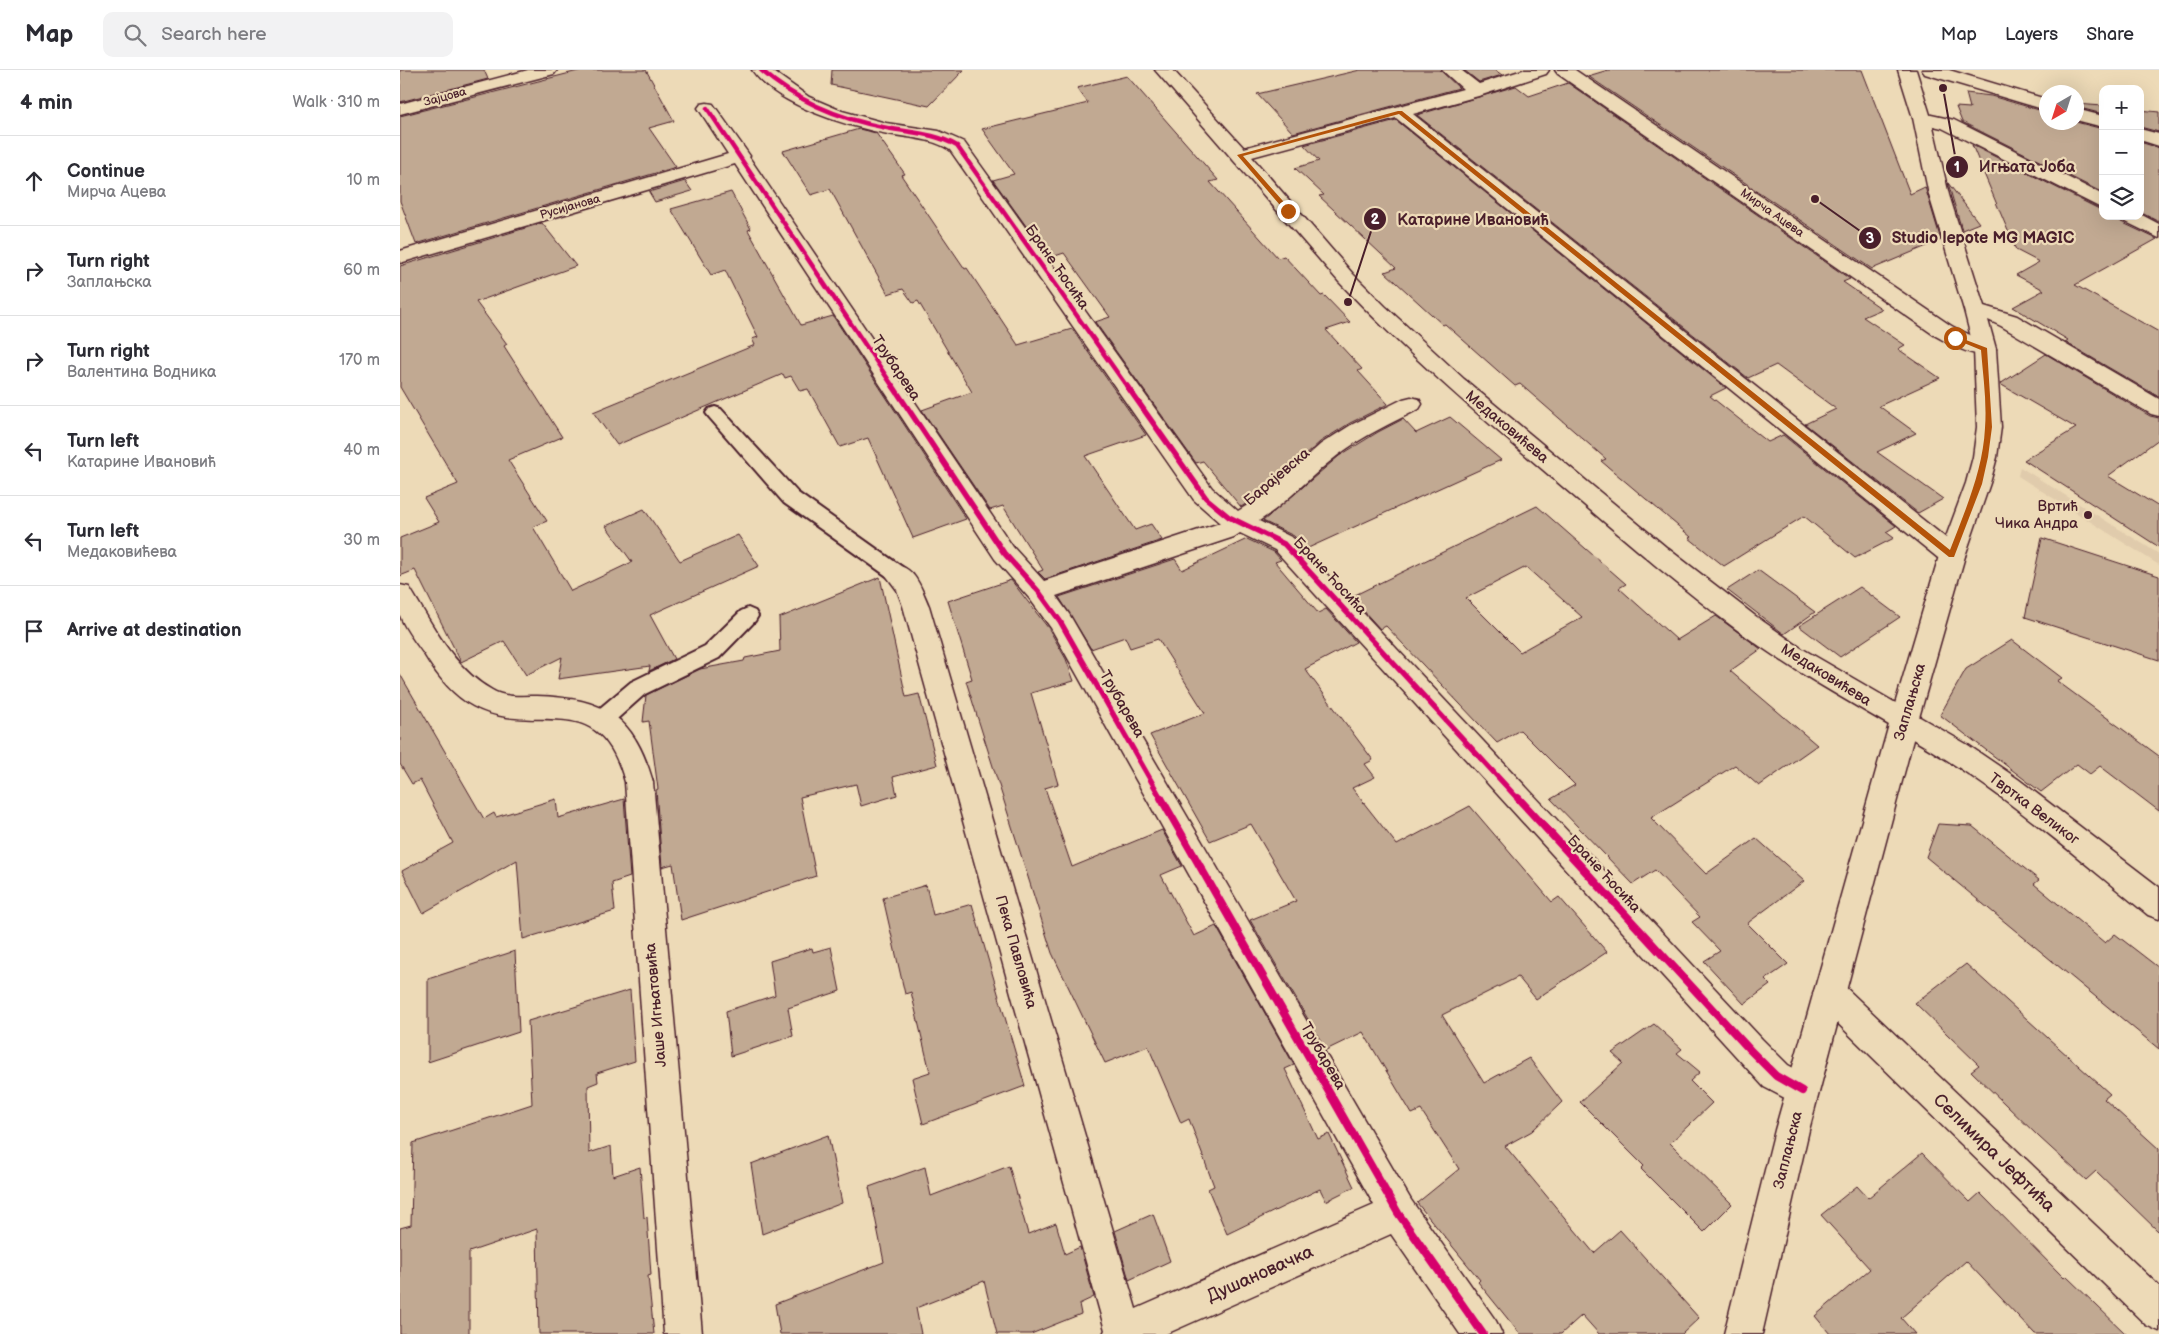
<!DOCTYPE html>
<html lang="en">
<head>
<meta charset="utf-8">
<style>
  :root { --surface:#fff; --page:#f2f2f3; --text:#2b2b33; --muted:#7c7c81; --line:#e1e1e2 }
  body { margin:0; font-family:"Balsamiq Sans",sans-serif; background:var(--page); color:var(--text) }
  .controls { position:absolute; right:15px; top:15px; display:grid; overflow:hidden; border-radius:10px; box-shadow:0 5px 20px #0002 }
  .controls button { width:45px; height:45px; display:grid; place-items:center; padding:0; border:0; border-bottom:1px solid var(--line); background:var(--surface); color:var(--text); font:25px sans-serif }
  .compass { position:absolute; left:1639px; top:15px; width:45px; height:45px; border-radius:50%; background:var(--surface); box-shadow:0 5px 20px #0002; rotate:219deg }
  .stop { position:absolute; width:15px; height:15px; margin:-11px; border:4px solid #b45309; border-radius:50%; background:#fff }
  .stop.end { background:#b45309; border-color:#fff; box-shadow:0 1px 5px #0008 }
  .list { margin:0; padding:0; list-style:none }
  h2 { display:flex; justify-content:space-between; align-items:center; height:65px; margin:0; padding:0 20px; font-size:21px }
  h2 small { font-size:16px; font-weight:400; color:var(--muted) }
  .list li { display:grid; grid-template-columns:32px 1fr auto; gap:15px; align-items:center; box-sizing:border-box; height:90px; padding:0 20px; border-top:1px solid var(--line) }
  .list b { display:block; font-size:19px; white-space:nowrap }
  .list p { margin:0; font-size:16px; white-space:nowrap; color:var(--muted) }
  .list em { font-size:16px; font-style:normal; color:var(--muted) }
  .icon { flex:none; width:28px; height:28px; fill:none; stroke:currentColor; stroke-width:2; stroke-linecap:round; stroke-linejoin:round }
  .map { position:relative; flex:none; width:1759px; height:1264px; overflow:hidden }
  header { display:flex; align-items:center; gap:30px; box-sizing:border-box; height:70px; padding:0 25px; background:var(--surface); border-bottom:1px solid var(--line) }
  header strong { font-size:24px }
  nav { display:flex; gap:28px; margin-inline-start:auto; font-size:18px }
  .search { width:350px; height:45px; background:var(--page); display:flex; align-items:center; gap:12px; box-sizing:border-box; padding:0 18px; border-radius:10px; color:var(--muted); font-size:19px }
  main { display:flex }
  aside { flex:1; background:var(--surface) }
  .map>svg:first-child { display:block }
  .built { fill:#e0cbac }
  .building { fill:#c1a992; stroke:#4a1f2b; fill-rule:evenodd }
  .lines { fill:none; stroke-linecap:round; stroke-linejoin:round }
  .lane-casing { stroke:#4a1f2b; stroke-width:4 }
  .street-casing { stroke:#4a1f2b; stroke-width:3 }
  .secondary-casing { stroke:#4a1f2b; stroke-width:3 }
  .lane { fill:#eddab7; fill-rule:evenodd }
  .street { fill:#eddab7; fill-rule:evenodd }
  .secondary { fill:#eddab7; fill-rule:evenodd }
  .cycleway-far2-casing { stroke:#eddab7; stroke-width:7 }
  .cycleway-far1-casing { stroke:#eddab7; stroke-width:9 }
  .cycleway-casing { stroke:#eddab7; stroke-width:11 }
  .cycleway-far2 { stroke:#d6006c; stroke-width:4.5 }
  .cycleway-far1 { stroke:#d6006c; stroke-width:5.5 }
  .cycleway { stroke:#d6006c; stroke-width:8 }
  .route { fill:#b45309 }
  .poi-dot { fill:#4a1f2b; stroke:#eddab7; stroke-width:2 }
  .labels { text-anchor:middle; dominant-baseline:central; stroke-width:4.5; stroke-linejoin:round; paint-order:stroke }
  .far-street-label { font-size:12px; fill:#4a1f2b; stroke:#eddab7 }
  .street-label { font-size:15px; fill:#4a1f2b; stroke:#eddab7 }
  .poi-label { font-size:15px; fill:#4a1f2b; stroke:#eddab7; text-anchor:end }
  .near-street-label { font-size:18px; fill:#4a1f2b; stroke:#eddab7 }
  .leader { fill:none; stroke:#4a1f2b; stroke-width:2 }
  .callout-dot { fill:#4a1f2b; stroke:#eddab7; stroke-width:2 }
  .mark-label { font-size:15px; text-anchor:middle; font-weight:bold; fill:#fff }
  .callout-label { font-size:16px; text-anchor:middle; font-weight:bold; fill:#4a1f2b; stroke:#eddab7; stroke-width:4.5; stroke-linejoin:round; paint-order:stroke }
</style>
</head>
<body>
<header>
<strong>Map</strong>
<div class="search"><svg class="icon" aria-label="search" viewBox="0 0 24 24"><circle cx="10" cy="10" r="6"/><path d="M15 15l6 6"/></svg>Search here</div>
<nav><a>Map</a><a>Layers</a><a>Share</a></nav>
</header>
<main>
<aside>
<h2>4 min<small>Walk · 310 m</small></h2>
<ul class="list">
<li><svg class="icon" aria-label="ahead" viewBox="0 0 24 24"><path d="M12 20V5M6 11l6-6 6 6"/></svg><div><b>Continue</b><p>Мирча Ацева</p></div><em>10 m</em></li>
<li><svg class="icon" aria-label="right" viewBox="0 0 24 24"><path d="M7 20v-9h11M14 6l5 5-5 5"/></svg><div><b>Turn right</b><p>Заплањска</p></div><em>60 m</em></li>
<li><svg class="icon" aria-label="right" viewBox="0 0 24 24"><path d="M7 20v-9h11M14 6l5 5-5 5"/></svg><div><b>Turn right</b><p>Валентина Водника</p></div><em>170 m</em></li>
<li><svg class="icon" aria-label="left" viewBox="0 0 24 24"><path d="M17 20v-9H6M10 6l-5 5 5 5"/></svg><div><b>Turn left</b><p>Катарине Ивановић</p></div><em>40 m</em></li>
<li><svg class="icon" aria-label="left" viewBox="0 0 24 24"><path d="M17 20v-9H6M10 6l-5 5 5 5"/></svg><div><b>Turn left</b><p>Медаковићева</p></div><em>30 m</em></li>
<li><svg class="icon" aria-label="arrive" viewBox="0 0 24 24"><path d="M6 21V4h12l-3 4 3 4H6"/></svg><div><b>Arrive at destination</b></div></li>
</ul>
</aside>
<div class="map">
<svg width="1759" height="1264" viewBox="0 0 1759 1264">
  <rect width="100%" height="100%" fill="#eddab7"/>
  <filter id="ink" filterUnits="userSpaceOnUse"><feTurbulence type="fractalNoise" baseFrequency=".02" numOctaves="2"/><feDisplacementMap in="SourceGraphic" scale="10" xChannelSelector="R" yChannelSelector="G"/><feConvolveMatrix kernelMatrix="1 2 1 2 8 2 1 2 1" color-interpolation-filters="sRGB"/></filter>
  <g filter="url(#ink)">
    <path class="built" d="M1620 397 1759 484V495L1618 406Z"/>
    <path class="building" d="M0 0H84L88 9 0 32Z
      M182 0H246L274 51 249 58 276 97 16 174 0 131V46Z
      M432 0H564L529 36 431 15Z
      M960 0H1040L1059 18 893 63 857 24Z
      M1064 0H1095L1102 5 1079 12Z
      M1208 0H1462L1510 124 1525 117 1541 170 1472 199 1188 6Z
      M727 6 818 110 810 112 878 188 884 186 921 226 924 225 950 252 926 260 962 299 958 301 988 334 950 353 920 372 861 424 841 437 803 391 796 393 695 252 710 247 664 183 649 188 593 110 614 104 582 59 688 33 677 18Z
      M1168 13 1450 209 1443 212 1482 239 1463 247 1505 275 1498 279 1540 308 1479 336 1516 363 1477 382 1543 429 1518 443 1405 354 1436 339 1376 295 1348 308 1017 45 1116 16 1129 26Z
      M1566 23 1591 26 1646 42V52H1676L1703 59V123L1562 52 1556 37 1570 38Z
      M1676 34 1703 36V44L1676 37Z
      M1740 40 1759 42V62L1740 57Z
      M996 50 1326 318 1310 326 1368 372 1383 365 1496 456 1486 462 1494 468 1455 488 1404 446 1324 496 1289 468 1291 467 1201 391 1206 389 1159 348 1120 314 1115 316 1045 254 1043 255 985 202 996 198 919 126 924 125 895 98 919 91 904 75Z
      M459 59 476 63 505 104 501 105 565 199 567 198 618 275 672 259 746 365 685 386 735 460 751 454 762 470 645 509 638 502 643 500 603 436 590 440 522 340 572 322 518 231 513 233 503 219 488 224 430 119 411 125 383 81Z
      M1740 72 1759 78V152L1740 142Z
      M1572 75 1703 141V146H1717L1721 152 1757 169 1675 215 1759 262V327L1665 272 1668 270 1613 237 1644 220 1616 205 1639 192 1616 180Z
      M285 111 292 121 255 132 249 122Z
      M1548 113 1579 153 1562 160Z
      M331 122 351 159 348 160 401 255 433 246 566 449 513 468 468 368 440 377 408 319 400 321 391 306 385 308 383 304 217 375 193 342 355 275 352 269 358 267 325 200 311 205 271 139Z
      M142 153 176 196 76 232 107 274 104 276 162 367 108 390 147 451 133 457 171 521 232 492 206 456 244 439 280 491 338 465 359 496 250 545 274 589 249 601 250 596 158 609 162 587 126 605 104 571 61 592 15 500 0 506V468L39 452 24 428 58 414 0 317V196Z
      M1646 284 1750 346 1759 348V369L1708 406 1759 437V477L1624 390 1676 358 1600 314Z
      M1050 347 1101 390 906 479 894 466 863 451 939 386 978 362 1003 349 1016 363Z
      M1137 436 1226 514 1219 518 1277 570 1316 546 1361 579 1330 601 1417 675 1359 716 1335 695 1251 748 1306 804 1356 768 1404 811 1349 852 1348 854 1388 894 1365 910 1370 915 1344 934 1304 891 1320 881 1292 852 1300 847 1255 800 1233 814 1151 729 1175 715 1120 660 1097 673 986 556 980 559 951 527ZM1126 497 1182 547 1120 582 1066 528Z
      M1642 468 1759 506V590L1625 547Z
      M847 469 874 482 881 490 875 492 918 543 926 539 956 572 905 599 973 690 965 694 975 707 952 718 997 775 1070 736 1152 832 1159 827 1207 882 1136 929 1118 907 1042 945 1084 1013 1129 988 1162 1032 1132 1061 1105 1076 1194 1183 1220 1160 1299 1248 1282 1264H1199L1182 1245 1161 1264H1120L1078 1212 1080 1210 1017 1133 1059 1099 1021 1040 1012 1044 963 962 926 980 850 850 896 831 851 754 810 771 750 665 805 643 758 569 730 578 725 567 691 579 659 527 775 489 782 500Z
      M1358 500 1415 542 1384 564 1327 520Z
      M480 507 506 627 519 624 537 695 493 707 497 725 461 736 456 714 400 727 416 806 281 850 273 794 262 797 256 720 258 719 249 651 243 652 246 625 300 599 344 591 345 588 380 581 379 548Z
      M611 510 649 559 666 589 674 611 631 623 658 714 645 718 672 797 762 760 782 796 761 805 794 866 816 856 894 995 885 999 918 1069 929 1064 954 1117 926 1131 920 1119 827 1164 808 1119 814 1116 789 1049 781 1053 748 976 705 993 652 883 566 611 572 609 548 531Z
      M1460 517 1500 547 1440 587 1399 556Z
      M1612 570 1662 608 1657 611 1759 686V741L1700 696 1690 704 1677 694 1641 722 1540 645 1566 599Z
      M0 604 84 749 94 743 96 747 156 729 158 748 224 729 230 807 212 813 215 841 123 869 117 790 23 843 2 801 53 773 20 710 12 714 0 694Z
      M1538 754 1572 756 1639 810 1634 814 1705 873 1715 864 1759 898V979L1526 787Z
      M526 815 533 845 572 834 625 1016 523 1054 512 1008 530 1002 511 922 505 924 483 828Z
      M431 877 440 921 388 938 393 966 331 986 326 941 375 925 370 891 412 878 413 882Z
      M115 881 119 962 28 992V909Z
      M1566 894 1710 1024 1704 1029 1759 1079V1162L1696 1101 1686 1110 1639 1067 1571 1001 1579 995 1515 933Z
      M230 920 235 991 197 1003 198 1012 188 1016 189 1083 211 1076 213 1106 240 1097 244 1148 247 1147 251 1205 248 1206 254 1264H139L137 1159 69 1182V1264H0V1158L11 1155 13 1073 132 1034 128 951Z
      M1254 954 1282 979 1277 983 1300 1002 1290 1011 1312 1033 1270 1073 1332 1134 1304 1162 1241 1099 1244 1096 1180 1032 1223 993 1212 983Z
      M428 1065 442 1133 362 1164 351 1094Z
      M1522 1083 1570 1132 1580 1123 1664 1208 1666 1206 1726 1264H1635L1566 1191 1501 1248 1515 1264H1430L1415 1246 1470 1199 1421 1145 1457 1116 1468 1128Z
      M609 1096 628 1164 656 1153 665 1184 680 1177 694 1227 679 1234 681 1244 631 1264H597L584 1211 516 1238 521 1264H380L375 1234 484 1192 469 1117 525 1097 531 1126Z
      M753 1144 770 1191 729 1210 715 1161Z"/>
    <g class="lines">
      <defs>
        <path id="lane" d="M315 337 321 339 398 423 505 499 508 504 505 509 498 511 491 509 384 433 309 347 306 343 309 339Z
          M348 538 355 541 358 546 355 551 319 588 245 624 209 656 201 659 193 656 190 650 193 644 231 612 305 576 341 541Z"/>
        <path id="street" d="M128 0H157L154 4 0 44V34Z
          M352 0H371L409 27 442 41 486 53 539 61 564 72 812 418 838 441 862 426 921 374 951 355 1003 329 1011 327 1019 329 1022 334 1019 339C991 353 963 366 938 385 910 406 888 432 859 451L893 468 1362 969 1388 995 1414 1009 1419 1021 1414 1033 1402 1037 1364 1017 875 480 840 463 834 467 656 526 669 544 1011 1130 1096 1251 1102 1264H1060L991 1164 766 1264H703L705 1260 503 536 497 520 485 504 489 497C513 490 521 518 529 536L736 1239 974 1135 651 558 630 529 595 489 335 94 0 193V181L328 84 298 38 301 34 307 33 313 34 350 86 349 87 613 477 644 511 820 453 794 430 550 80C531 68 510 68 488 64 447 56 377 36 352 0Z
          M755 0H773L844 78 1063 19 1042 0H1061L1079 14 1123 0H1149L1146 4 1082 25 1013 44 1561 480 1565 486 1561 492 1552 495 1543 492 996 48 852 87 953 204 985 236 1064 309 1266 477 1354 545 1401 578 1568 675 1618 709 1759 817V849L1748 845C1682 792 1618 735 1547 690 1477 646 1403 609 1336 559 1274 513 1215 461 1156 411 1081 347 1007 284 939 212Z
          M1155 0H1175L1550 255C1560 262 1591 272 1596 279L1593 284C1574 289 1550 274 1534 265L1158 4Z
          M1522 0H1549L1646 29V40L1525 4Z
          M1676 39 1703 46V57L1676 50Z
          M1522 43 1554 50 1703 125V139L1542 58 1516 52 1513 48 1516 44Z
          M1740 59 1759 64V76L1740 70Z
          M1740 144 1759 154V168L1722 150 1719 146H1740Z
          M0 515 9 517C32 553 53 599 92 620 105 628 123 626 137 626 205 628 234 646 253 712L302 1264H264L225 712C198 613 136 670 73 636 52 625 36 604 24 584 17 574 3 556 0 545 0 536 0 524 0 515Z
          M1429 908 1440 912 1759 1216V1261L1746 1255 1418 934 1413 923 1418 912Z"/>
        <path id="secondary" d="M1498 0H1516L1531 48 1549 125 1584 236 1617 246 1759 329V346L1751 344 1601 256 1588 250 1596 279 1601 357 1597 387 1590 413 1565 486 1518 651 1409 1060 1362 1264H1324L1375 1060 1490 651 1539 486 1566 413 1573 387 1577 357 1574 279 1564 240 1529 125 1513 48Z"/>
      </defs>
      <use href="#lane" class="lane-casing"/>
      <use href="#street" class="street-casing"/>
      <use href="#secondary" class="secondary-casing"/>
      <use href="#lane" class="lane"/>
      <use href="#street" class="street"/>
      <use href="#secondary" class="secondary"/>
      <defs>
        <path id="cycleway-far2" d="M361 0C397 32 440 49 487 58 512 63 535 63 557 76L728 318
          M307 38 494 318"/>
        <path id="cycleway-far1" d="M493 316 604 483 639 522 660 551 762 730
          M727 316 806 428 829 447 884 474 1119 730"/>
        <path id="cycleway" d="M761 728 998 1143 1083 1264
          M1118 728 1350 980 1376 1006 1402 1021"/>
      </defs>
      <use href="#cycleway-far2" class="cycleway-far2-casing"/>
      <use href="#cycleway-far1" class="cycleway-far1-casing"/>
      <use href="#cycleway" class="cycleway-casing"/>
      <use href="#cycleway-far2" class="cycleway-far2"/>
      <use href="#cycleway-far1" class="cycleway-far1"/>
      <use href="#cycleway" class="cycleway"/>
    </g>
  </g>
  <path class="route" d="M998 41H1002L1550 480C1565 441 1583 400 1585 358 1587 332 1583 306 1581 280L1552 268 1558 267 1587 278 1592 357 1588 387 1582 414 1554 487H1549L999 44 843 86 891 140V142H886L837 85Z"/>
  <circle class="poi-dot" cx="1688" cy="445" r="5"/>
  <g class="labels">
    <g class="far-street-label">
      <text transform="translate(45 27) rotate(-15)">Зајцова</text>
      <text transform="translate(170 137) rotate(-16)">Русијанова</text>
      <text transform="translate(1372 143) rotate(35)">Мирча Ацева</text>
    </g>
    <g class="street-label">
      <text transform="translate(657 197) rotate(55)">Бране Ћосића</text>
      <text transform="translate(496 298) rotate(56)">Трубарева</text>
      <text transform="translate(1107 357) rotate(40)">Медаковићева</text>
      <text transform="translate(877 407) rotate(-40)">Барајевска</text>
      <text transform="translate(930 506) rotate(47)">Бране Ћосића</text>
      <text transform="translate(1426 605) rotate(32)">Медаковићева</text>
      <text transform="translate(1510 632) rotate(-74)">Заплањска</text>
      <text transform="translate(722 634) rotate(60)">Трубарева</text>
      <text transform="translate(1634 739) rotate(37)">Твртка Великог</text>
      <text transform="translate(1204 804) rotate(47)">Бране Ћосића</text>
      <text transform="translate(616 882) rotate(74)">Пека Павловића</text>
      <text transform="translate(256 935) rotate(-95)">Јаше Игњатовића</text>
      <text transform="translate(923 986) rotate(60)">Трубарева</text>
      <text transform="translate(1388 1080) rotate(-76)">Заплањска</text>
    </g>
    <g class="poi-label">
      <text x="1678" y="436">Вртић<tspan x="1678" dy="17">Чика Андра</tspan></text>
    </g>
    <g class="near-street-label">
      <text transform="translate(1594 1083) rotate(44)">Селимира Јефтића</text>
      <text transform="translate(860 1204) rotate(-24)">Душановачка</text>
    </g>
  </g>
  <path class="leader" d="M1543 18L1557 97M948 232L975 149M1415 129L1470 168"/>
  <g class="callout-dot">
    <circle cx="1543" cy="18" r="5"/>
    <circle cx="948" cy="232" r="5"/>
    <circle cx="1415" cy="129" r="5"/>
    <circle cx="1557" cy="97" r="12"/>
    <circle cx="975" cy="149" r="12"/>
    <circle cx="1470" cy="168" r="12"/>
  </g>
  <g class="mark-label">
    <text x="1557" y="102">1</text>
    <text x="975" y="154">2</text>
    <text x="1470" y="173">3</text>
  </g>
  <g class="callout-label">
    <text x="1627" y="102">Игњата Јоба</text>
    <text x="1073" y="155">Катарине Ивановић</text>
    <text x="1583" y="173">Studio lepote MG MAGIC</text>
  </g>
</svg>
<div class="controls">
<button>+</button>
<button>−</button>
<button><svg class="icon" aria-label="layers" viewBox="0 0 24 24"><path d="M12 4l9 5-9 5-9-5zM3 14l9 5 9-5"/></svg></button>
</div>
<svg class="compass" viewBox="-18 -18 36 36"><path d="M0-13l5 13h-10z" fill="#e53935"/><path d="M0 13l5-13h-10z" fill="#7c7c81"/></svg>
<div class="stop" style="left:1555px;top:268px"></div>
<div class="stop end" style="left:888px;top:141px"></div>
</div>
</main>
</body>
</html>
